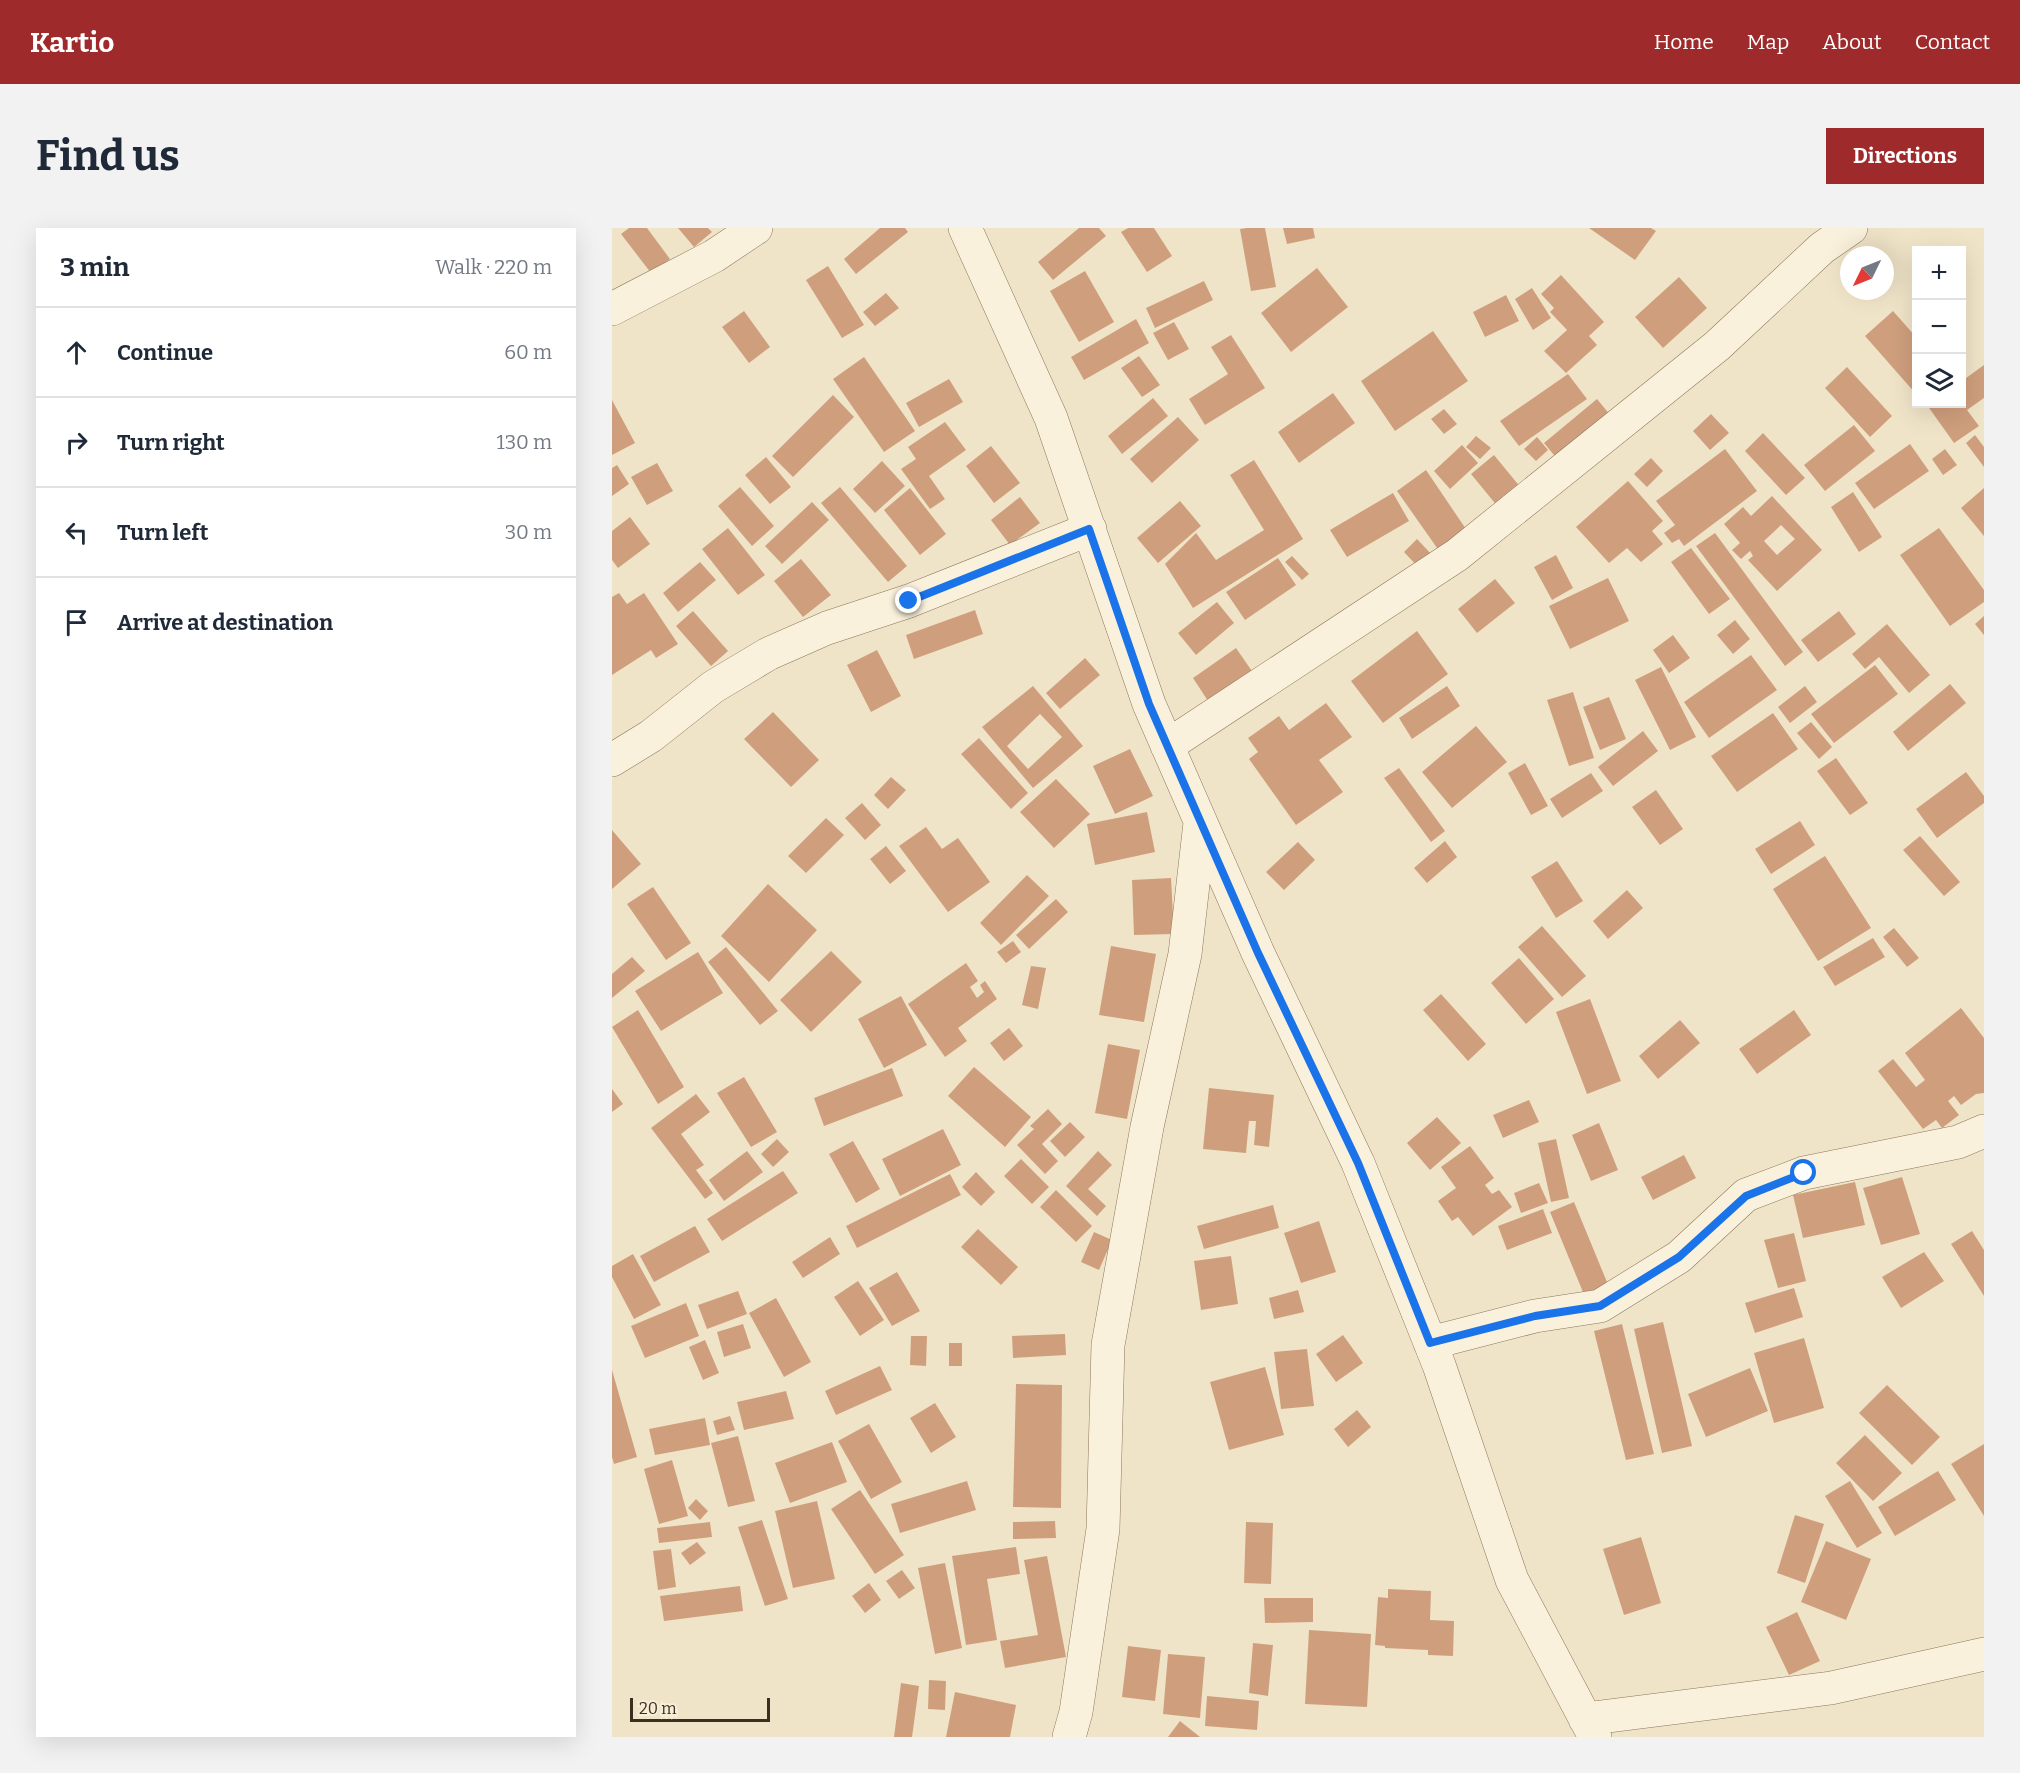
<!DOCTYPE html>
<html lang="en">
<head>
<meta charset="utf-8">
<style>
  :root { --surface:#fff; --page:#f2f2f3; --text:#1f2937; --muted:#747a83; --line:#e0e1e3; --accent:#9e2a2b }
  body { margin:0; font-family:Bitter,serif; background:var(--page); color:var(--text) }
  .controls { position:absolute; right:18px; top:18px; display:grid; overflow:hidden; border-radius:0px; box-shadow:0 6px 24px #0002 }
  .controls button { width:54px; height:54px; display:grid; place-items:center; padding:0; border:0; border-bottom:2px solid var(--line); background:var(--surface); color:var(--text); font:30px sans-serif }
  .compass { position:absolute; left:1228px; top:18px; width:54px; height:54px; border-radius:50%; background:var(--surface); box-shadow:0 6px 24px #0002; rotate:227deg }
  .scale { position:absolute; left:18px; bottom:15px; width:140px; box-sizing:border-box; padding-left:6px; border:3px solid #3d2e20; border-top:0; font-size:16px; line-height:21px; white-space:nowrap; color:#3d2e20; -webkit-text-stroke:4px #f7eed8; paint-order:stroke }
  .stop { position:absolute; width:18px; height:18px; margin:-14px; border:4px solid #1a73e8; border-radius:50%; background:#fff }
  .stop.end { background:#1a73e8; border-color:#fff; box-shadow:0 2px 6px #0008 }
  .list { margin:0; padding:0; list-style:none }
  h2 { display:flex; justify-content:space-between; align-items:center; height:78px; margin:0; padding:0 24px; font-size:26px }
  h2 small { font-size:20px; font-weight:400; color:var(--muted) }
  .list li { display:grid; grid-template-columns:39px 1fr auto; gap:18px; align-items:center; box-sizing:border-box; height:90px; padding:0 24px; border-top:2px solid var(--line) }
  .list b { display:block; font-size:22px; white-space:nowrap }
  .list em { font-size:20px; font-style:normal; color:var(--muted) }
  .icon { flex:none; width:33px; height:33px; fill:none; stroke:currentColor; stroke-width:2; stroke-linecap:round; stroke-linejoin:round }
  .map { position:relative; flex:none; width:1372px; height:1509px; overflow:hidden; border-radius:0px }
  header { display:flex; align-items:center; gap:36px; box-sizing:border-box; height:84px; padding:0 30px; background:var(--accent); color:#fff }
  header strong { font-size:28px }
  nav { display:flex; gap:33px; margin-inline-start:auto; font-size:21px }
  .intro { display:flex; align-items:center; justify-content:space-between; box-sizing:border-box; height:144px; padding:0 36px }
  h1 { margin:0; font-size:42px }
  .button { padding:15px 27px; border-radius:0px; background:var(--accent); color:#fff; font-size:21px; font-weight:700 }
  main { display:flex; gap:36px; padding:0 36px }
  aside { flex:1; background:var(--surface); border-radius:0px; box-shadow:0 6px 24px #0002 }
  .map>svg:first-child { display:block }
  .building { fill:#cf9f7d; fill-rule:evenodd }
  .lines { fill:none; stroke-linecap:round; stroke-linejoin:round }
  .street-casing { stroke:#8d765c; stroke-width:34 }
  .street { stroke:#faf1dc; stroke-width:33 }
  .route { stroke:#1a73e8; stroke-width:8 }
</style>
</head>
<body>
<header>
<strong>Kartio</strong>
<nav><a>Home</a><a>Map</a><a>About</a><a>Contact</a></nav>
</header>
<div class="intro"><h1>Find us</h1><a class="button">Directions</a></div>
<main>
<aside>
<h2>3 min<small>Walk · 220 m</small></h2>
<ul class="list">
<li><svg class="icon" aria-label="ahead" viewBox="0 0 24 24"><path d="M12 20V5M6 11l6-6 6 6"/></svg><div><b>Continue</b></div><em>60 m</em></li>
<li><svg class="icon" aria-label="right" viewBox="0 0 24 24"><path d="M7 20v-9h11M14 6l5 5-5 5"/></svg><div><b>Turn right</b></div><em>130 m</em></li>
<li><svg class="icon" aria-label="left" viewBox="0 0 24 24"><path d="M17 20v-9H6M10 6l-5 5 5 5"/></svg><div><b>Turn left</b></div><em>30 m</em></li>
<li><svg class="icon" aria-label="arrive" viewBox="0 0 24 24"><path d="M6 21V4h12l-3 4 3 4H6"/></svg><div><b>Arrive at destination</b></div></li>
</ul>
</aside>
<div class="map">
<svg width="1372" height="1509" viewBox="0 0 1372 1509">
  <rect width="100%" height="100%" fill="#f0e4c8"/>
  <path class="building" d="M17 0H35L58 31 39 45 9 6Z
    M66 0H96L100 4 82 19Z
    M268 0H293L296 4 244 46 232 31Z
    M467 0H487L494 8 441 52 426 34Z
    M516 0H542L560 28 535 44 509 4Z
    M635 0H653L664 59 639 63 628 1Z
    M671 0H701L703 10 675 16Z
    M977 0H1039L1044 3 1023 32Z
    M216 38 252 97 230 110 194 52Z
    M705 40 736 79 679 124 649 85Z
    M473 43 502 94 467 114 438 63Z
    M949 47 992 94 977 108 985 117 954 145 932 123 955 102 938 84 942 80 929 66Z
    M1067 49 1095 80 1051 120 1023 89Z
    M592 53 601 72 543 100 534 80Z
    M920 60 939 90 921 102 903 71Z
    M274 65 287 80 263 98 251 84Z
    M894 67 907 93 873 109 861 84Z
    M132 83 158 119 137 135 110 99Z
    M1281 83 1304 109V166L1253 108Z
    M524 91 537 115 472 152 459 129Z
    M562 94 577 121 556 132 541 105Z
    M821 103 856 153 783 203 749 153Z
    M619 107 653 160 593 197 577 171 616 146 599 119Z
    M527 128 548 157 530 169 509 140Z
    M252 129 303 203 272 224 221 151Z
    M1372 137V170L1355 182 1367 198 1342 215 1315 177 1317 176H1350V153Z
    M1235 139 1280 188 1258 209 1213 160Z
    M956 146 975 171 907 218 888 193Z
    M337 151 351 174 307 199 294 175Z
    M721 165 743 195 687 235 666 204Z
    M221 167 242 189 181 249 160 228Z
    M541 170 556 188 510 226 496 208Z
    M985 171 1004 194 952 239 932 215Z
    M0 172 23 215 0 227Z
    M832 181 845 196 832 206 819 191Z
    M1099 186 1117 205 1098 222 1081 203Z
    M566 189 587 212 540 255 518 231Z
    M333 194 354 222 317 248 333 271 318 281 289 241 304 231 296 219Z
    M1242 197 1263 223 1213 263 1192 237Z
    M1151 205 1193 250 1174 267 1133 223Z
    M1363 207 1372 219V239L1354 215Z
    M864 208 879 220 868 231 854 219Z
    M925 209 936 222 924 233 912 221Z
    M1298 216 1317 243 1262 281 1243 255Z
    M850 217 866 235 838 261 822 243Z
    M379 218 408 255 382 275 354 238Z
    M1113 221 1145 263 1072 318 1067 311 1060 315 1052 305 1063 297 1044 273Z
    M1333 221 1345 237 1331 247 1320 231Z
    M882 227 914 266 891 285 859 246Z
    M154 229 179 259 158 276 133 247Z
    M1039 230 1051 243 1035 259 1022 246Z
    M642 232 691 311 581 380 553 336 584 305 604 332 652 302 618 247Z
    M270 233 293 258 263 285 241 261Z
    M45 235 61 263 35 277 19 249Z
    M5 237 17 256 0 268V240Z
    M814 242 858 307 830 327 785 263Z
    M1016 253 1051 293 1040 303 1051 316 1029 334 1015 320 997 335 964 299Z
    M128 259 162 298 140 318 106 278Z
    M228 259 295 338 276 354 209 275Z
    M298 260 334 306 308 327 272 282Z
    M1372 260V308L1349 280Z
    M1241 264 1270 309 1247 324 1219 279Z
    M781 265 797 293 735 329 718 302Z
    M1160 268 1210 322 1165 363 1136 332 1141 328 1138 323 1129 331 1120 322 1128 315 1112 296 1131 279 1139 288ZM1169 297 1183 311 1165 327 1152 313Z
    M408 269 428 295 398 317 379 292Z
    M568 273 589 298 546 335 525 310Z
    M200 274 217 292 170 336 153 318Z
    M18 289 38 316 6 340 0 332V303Z
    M116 300 153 347 126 367 90 321Z
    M1327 300 1372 362V374L1338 398 1288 327Z
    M1103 305 1191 424 1173 438 1084 318Z
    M805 311 822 329 808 341 792 324Z
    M1079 320 1118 371 1097 386 1059 334Z
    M944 327 961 360 940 372 922 339Z
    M680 328 697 346 690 352 673 334Z
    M666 330 684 357 633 392 614 364Z
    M189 331 219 367 191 389 162 353Z
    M88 334 104 352 66 384 51 365Z
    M996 350 1017 393 958 421 937 378Z
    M883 351 903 375 865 405 846 381Z
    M7 365 15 376 32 365 66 416 44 430 39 422 0 447V369Z
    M605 374 622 395 584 427 566 405Z
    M363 382 371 406 302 431 294 407Z
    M81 383 116 423 99 438 64 398Z
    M1227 383 1244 406 1206 434 1189 412Z
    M1372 388V407L1363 396Z
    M1123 392 1138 411 1121 426 1105 407Z
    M1275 396 1318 447 1297 465 1267 429 1253 441 1240 426Z
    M805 403 836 446 771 495 739 453Z
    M1061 407 1078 430 1057 445 1041 422Z
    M624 420 642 446 598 476 581 450Z
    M265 422 289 468 259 484 235 437Z
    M1139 427 1165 462 1097 510 1072 474Z
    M473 430 488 447 448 481 434 465Z
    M1263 437 1286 466 1222 515 1199 486Z
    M1049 439 1084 509 1058 522 1023 452Z
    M1338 456 1354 475 1296 523 1281 504Z
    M421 458 471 518 421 560 370 499ZM428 486 450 509 416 541 395 518Z
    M835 458 848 478 800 511 787 490Z
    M1193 458 1205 474 1178 495 1166 479Z
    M961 464 982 530 957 538 935 472Z
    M997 469 1014 511 988 522 971 479Z
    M714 475 740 509 707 532 731 564 684 597 637 531 646 524 636 510 667 488 677 502Z
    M161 484 207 532 179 559 132 511Z
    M1161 485 1186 521 1125 564 1099 528Z
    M1199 494 1220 519 1207 531 1185 505Z
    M864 498 895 534 840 580 810 544Z
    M1031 503 1046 523 1001 558 986 539Z
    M367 510 416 565 399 581 349 526Z
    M518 521 541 568 503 586 481 538Z
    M1224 530 1256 575 1238 587 1205 543Z
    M913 535 936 578 919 587 896 545Z
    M787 540 833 603 819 614 772 550Z
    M1354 544 1372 568V575L1325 610 1304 581Z
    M979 545 991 563 950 590 938 571Z
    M279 549 294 562 276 581 262 567Z
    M444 551 478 586 442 620 408 584Z
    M1044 562 1071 601 1048 617 1020 579Z
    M250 575 269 597 253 612 233 590Z
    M535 584 543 624 483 637 475 596Z
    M214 590 232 607 194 645 176 628Z
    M1188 593 1203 617 1159 646 1143 621Z
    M314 599 330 621 346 610 378 654 336 684 287 618Z
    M0 602 29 636 0 661Z
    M1308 608 1348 654 1332 668 1291 622Z
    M833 613 845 629 815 655 802 640Z
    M686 614 703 632 672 662 654 644Z
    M274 618 294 643 278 656 258 631Z
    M1213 628 1259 700 1206 733 1161 661Z
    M945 633 971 673 944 690 919 649Z
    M415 647 437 668 389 717 368 695Z
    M559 650 562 706 522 707 520 652Z
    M156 656 205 702 157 754 109 708Z
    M41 659 79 715 54 732 15 676Z
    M1015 662 1031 680 996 711 981 693Z
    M444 671 456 684 417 721 404 707Z
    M930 698 974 748 950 769 906 719Z
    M1282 700 1307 730 1295 739 1271 709Z
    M1261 710 1273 729 1223 758 1211 739Z
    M401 713 409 724 394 735 385 724Z
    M499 718 544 726 532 794 487 787Z
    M114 719 166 783 148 797 96 734Z
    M219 723 250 754 199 804 168 772Z
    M86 724 111 765 49 803 23 763Z
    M20 729 33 743 0 770V746Z
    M907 730 942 771 914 796 879 755Z
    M354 735 366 753 358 759 365 770 372 764 368 757 373 753 385 771 346 800 355 813 333 829 296 776Z
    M419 738 434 740 426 781 410 777Z
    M829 766 874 816 856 833 811 782Z
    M289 768 315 817 272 840 246 791Z
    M978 771 1009 853 975 866 944 784Z
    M1349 780 1372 810V865L1364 866 1349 877 1342 868 1336 873 1347 887 1330 900 1324 892 1311 901 1266 843 1281 831 1304 859 1313 852 1293 825Z
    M26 782 72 859 46 876 0 799Z
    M1182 782 1199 807 1145 846 1127 821Z
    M1068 792 1088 815 1046 851 1027 828Z
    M397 800 411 818 392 833 378 815Z
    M496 816 528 822 515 891 483 885Z
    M362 839 419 889 393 919 336 868Z
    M280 840 291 868 212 898 202 870Z
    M132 849 165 904 139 919 105 865Z
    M597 860 662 867 657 919 642 917 644 893H637L634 925 591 921Z
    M0 861 11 876 0 884Z
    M84 866 98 884 69 906 92 937 84 942 101 965 93 971 39 900Z
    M917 872 927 894 891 910 881 887Z
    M436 881 450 896 430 916 446 933 433 946 405 917 422 901 418 898Z
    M825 889 849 915 818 942 795 915Z
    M458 894 473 909 453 929 438 913Z
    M987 895 1006 942 979 953 960 907Z
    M331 901 349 937 288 968 270 931Z
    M165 911 177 924 161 939 149 926Z
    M944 911 957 970 939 974 926 915Z
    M241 913 268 961 244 975 217 926Z
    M858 918 882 950 873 957 880 966 887 962 900 979 861 1008 846 989 840 993 826 973 844 960 829 939Z
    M135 923 151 944 112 973 97 952Z
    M486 923 500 937 476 961 494 978 485 988 454 958Z
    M1072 927 1084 950 1041 972 1029 949Z
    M409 931 437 959 420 976 392 948Z
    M171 943 186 965 110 1013 95 991Z
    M364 944 383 964 369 978 350 959Z
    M338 946 349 967 245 1020 234 998Z
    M1290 949 1308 1006 1269 1017 1251 960Z
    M1243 954 1253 997 1191 1010 1181 967Z
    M927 955 936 975 909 985 902 965Z
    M444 962 480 998 464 1014 428 979Z
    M962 974 997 1059 973 1069 938 984Z
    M661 977 667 1000 592 1021 585 998Z
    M931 981 940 1005 895 1022 886 998Z
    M707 993 724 1044 689 1055 672 1005Z
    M83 998 98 1024 42 1054 28 1028Z
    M366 1001 406 1039 389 1057 349 1019Z
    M1360 1003 1372 1022V1068L1339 1016Z
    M482 1004 500 1012 487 1042 469 1034Z
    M1182 1005 1194 1053 1166 1060 1152 1012Z
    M218 1009 228 1026 191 1050 180 1034Z
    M1312 1024 1332 1053 1289 1080 1270 1049Z
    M21 1026 49 1077 22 1091 0 1049V1038Z
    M619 1028 626 1076 589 1082 582 1033Z
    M285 1044 308 1083 280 1098 257 1060Z
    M246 1053 272 1092 248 1108 222 1069Z
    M1182 1060 1191 1089 1143 1105 1133 1075Z
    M686 1062 692 1084 662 1091 657 1070Z
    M126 1063 135 1086 95 1101 86 1077Z
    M164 1070 199 1134 172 1149 137 1085Z
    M74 1075 87 1108 33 1130 19 1098Z
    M1051 1094 1080 1218 1050 1225 1022 1101Z
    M131 1096 139 1120 112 1129 105 1104Z
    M1010 1096 1042 1226 1014 1232 982 1103Z
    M453 1106 454 1127 401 1130 400 1108Z
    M731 1107 751 1135 724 1154 704 1126Z
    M299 1108H315L314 1138 298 1137Z
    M1192 1110 1212 1180 1162 1195 1142 1125Z
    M93 1112 107 1145 91 1152 77 1119Z
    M337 1115H350V1138H337Z
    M695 1121 702 1178 669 1181 662 1124Z
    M268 1138 280 1162 224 1187 213 1163Z
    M653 1139 672 1207 617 1222 598 1154Z
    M1138 1140 1156 1183 1094 1209 1076 1166Z
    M0 1142 25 1229 2 1236 0 1229Z
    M404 1156 450 1157 449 1280 401 1279Z
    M1275 1157 1328 1209 1300 1237 1247 1185Z
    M174 1163 182 1191 132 1202 125 1174Z
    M323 1175 344 1209 319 1225 298 1190Z
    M745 1182 759 1199 736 1219 722 1201Z
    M118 1188 123 1202 105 1207 101 1193Z
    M93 1190 98 1217 43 1227 37 1201Z
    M257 1196 290 1254 259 1271 226 1213Z
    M1253 1207 1290 1245 1261 1273 1224 1235Z
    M126 1208 143 1273 116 1279 99 1215Z
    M220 1214 235 1254 178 1275 163 1235Z
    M1372 1216V1288L1339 1236Z
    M60 1232 76 1288 47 1296 32 1241Z
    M1326 1243 1344 1272 1283 1308 1266 1279Z
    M355 1253 364 1282 288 1305 279 1276Z
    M1238 1253 1270 1305 1245 1320 1213 1268Z
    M248 1262 292 1327 263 1346 219 1281Z
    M84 1271 96 1283 88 1292 76 1280Z
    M205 1273 223 1351 181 1360 163 1283Z
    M1183 1287 1212 1296 1193 1355 1165 1345Z
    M150 1292 176 1371 153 1378 126 1299Z
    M443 1293 444 1310 401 1311V1294Z
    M98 1294 100 1309 47 1315 45 1300Z
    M634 1294 661 1295 659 1356 632 1355Z
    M1029 1309 1049 1375 1012 1387 991 1321Z
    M1214 1313 1259 1331 1234 1392 1189 1374Z
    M85 1314 94 1325 78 1337 69 1325Z
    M404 1319 408 1346 375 1351 385 1412 354 1417 340 1328Z
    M59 1321 64 1359 46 1362 41 1323Z
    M435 1328 454 1429 393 1440 388 1413 426 1407 412 1332Z
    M333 1335 350 1420 323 1426 306 1340Z
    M290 1342 303 1360 287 1371 274 1353Z
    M257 1355 269 1372 253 1385 240 1368Z
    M128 1358 131 1383 52 1393 48 1368Z
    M776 1361 819 1363 818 1392 842 1393 841 1428 816 1427V1422L773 1420V1418L763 1417 766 1369 776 1370Z
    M652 1370H701V1394L653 1395Z
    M1185 1384 1208 1433 1177 1447 1154 1399Z
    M697 1402 759 1406 755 1479 693 1476Z
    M641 1415 661 1417 656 1468 637 1465Z
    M516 1418 549 1422 543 1473 510 1469Z
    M556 1426 593 1429 588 1490 551 1486Z
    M317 1452 334 1453 333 1482 316 1481Z
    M289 1455 307 1458 300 1509H282Z
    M343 1464 404 1477 398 1509H334Z
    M595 1468 647 1473 645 1502 593 1498Z
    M568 1493 588 1509H556Z"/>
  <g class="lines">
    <defs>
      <path id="street" d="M353 0 439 190 537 476 646 725 746 935 827 1137 900 1352 983 1509
        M0 81 102 28 144 0
        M555 518 845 327 1105 118 1210 20 1239 0
        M0 532 39 508 101 459 156 426 215 400 297 373 478 301
        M818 1115 923 1088 988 1078 1067 1029 1134 967 1192 945 1346 914 1372 903
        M973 1491 1219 1460 1372 1426
        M457 1509 464 1484 491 1301 496 1117 535 899 573 726 588 595"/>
    </defs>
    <use href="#street" class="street-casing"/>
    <use href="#street" class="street"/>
  </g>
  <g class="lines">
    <path class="route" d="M297 373 477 301 537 476 646 725 746 935 818 1115 923 1088 988 1078 1067 1029 1134 968 1192 945"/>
  </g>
</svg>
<div class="controls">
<button>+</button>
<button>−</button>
<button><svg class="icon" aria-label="layers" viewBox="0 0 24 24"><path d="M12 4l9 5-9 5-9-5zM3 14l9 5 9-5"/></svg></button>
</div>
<svg class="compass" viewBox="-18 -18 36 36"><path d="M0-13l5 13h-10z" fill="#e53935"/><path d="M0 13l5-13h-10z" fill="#747a83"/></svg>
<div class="scale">20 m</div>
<div class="stop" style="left:1192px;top:945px"></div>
<div class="stop end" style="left:297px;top:373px"></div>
</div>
</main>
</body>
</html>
